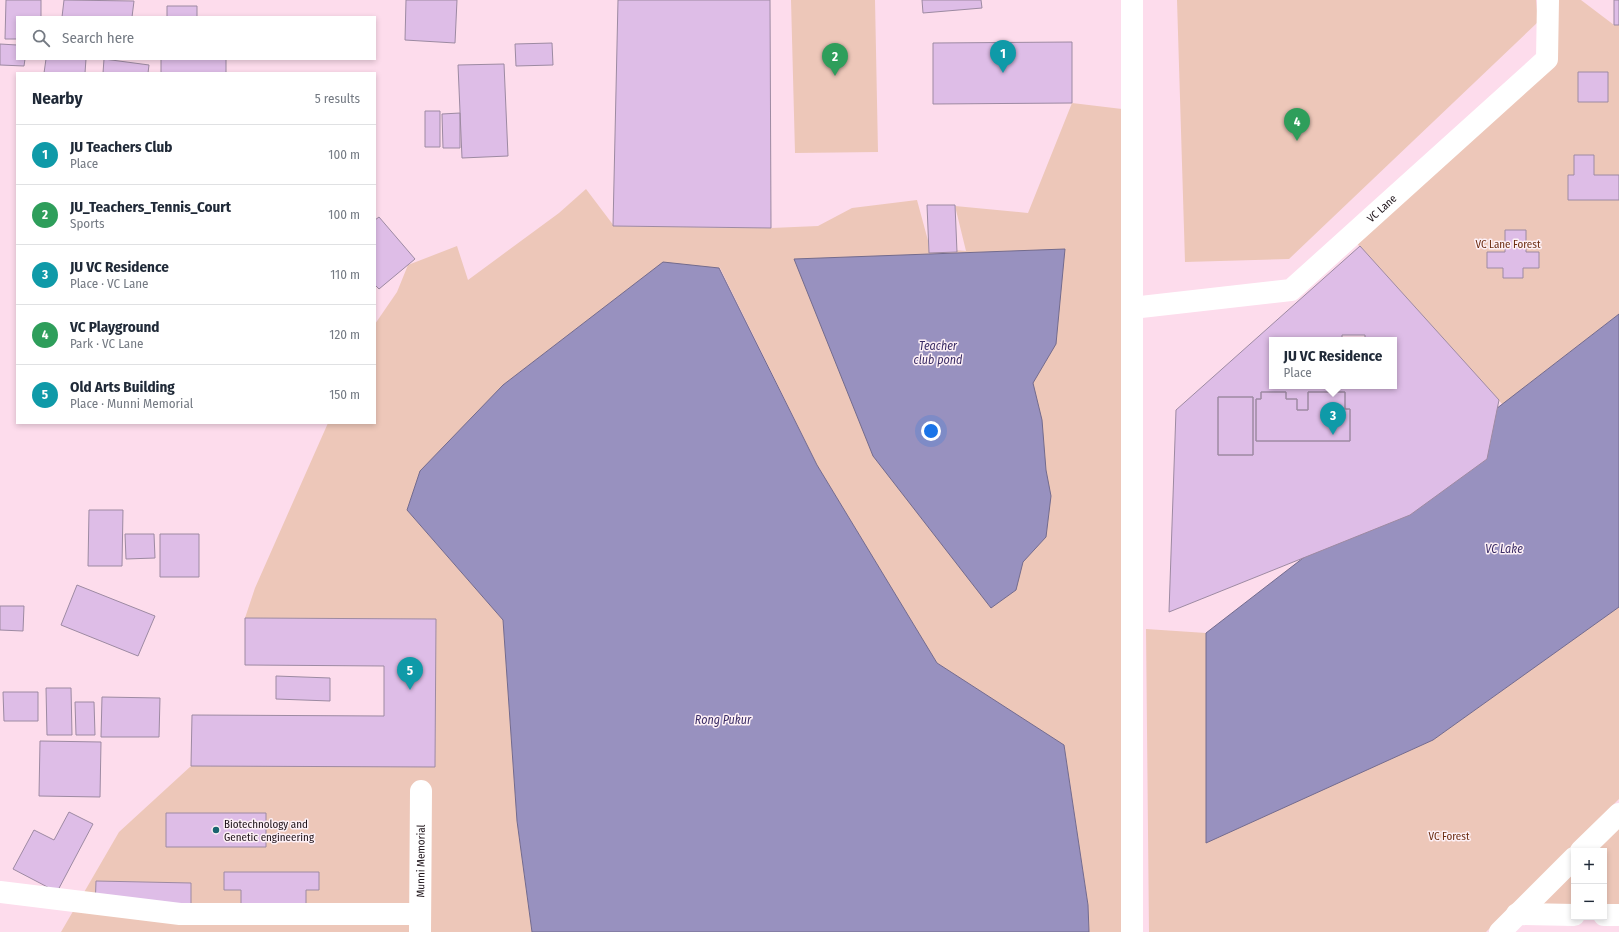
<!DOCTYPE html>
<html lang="en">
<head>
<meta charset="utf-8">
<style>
  :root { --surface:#fff; --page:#f2f2f3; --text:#1f2937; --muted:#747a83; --line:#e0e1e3; --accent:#2563eb }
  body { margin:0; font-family:"Fira Sans Condensed",sans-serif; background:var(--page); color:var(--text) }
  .controls { position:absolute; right:12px; bottom:12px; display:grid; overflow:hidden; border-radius:0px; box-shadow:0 2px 6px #0003 }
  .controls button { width:36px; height:36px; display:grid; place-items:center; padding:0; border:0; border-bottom:1px solid var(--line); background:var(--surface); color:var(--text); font:20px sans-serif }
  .you { position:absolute; left:931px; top:431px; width:14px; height:14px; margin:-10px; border:3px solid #fff; border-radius:50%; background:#1a73e8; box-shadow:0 0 0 6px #1a73e833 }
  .badge { display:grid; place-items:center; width:26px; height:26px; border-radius:50%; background:var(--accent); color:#fff; font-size:13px; font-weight:700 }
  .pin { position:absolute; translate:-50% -33px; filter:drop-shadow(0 1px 2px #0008) }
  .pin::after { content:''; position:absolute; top:21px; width:14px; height:12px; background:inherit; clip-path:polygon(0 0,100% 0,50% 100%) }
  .popup { position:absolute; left:1269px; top:337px; width:128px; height:52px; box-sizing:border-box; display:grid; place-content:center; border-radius:0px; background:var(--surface); filter:drop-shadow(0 1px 3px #0005); font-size:13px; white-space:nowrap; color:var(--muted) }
  .popup b { font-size:15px; color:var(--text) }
  .popup::after { content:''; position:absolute; left:50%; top:100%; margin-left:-8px; border:8px solid transparent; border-top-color:var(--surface) }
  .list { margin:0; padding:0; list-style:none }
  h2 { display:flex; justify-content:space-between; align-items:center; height:52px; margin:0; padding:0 16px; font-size:17px }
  h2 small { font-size:13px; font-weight:400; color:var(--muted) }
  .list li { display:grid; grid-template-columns:26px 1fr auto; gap:12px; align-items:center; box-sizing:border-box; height:60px; padding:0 16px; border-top:1px solid var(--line) }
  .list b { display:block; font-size:15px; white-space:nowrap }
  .list p { margin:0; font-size:13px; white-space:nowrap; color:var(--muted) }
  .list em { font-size:13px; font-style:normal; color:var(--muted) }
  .icon { flex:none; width:22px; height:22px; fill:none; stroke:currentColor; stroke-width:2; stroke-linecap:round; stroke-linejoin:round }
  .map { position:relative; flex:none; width:1619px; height:932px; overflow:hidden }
  .search { position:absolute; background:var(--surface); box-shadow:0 2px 6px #0003; left:16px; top:16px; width:360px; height:44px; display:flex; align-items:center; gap:10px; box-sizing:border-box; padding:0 14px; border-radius:0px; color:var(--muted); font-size:15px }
  .panel { position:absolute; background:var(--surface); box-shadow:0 2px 6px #0003; left:16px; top:72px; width:360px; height:352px; border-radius:0px }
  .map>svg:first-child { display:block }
  .green { fill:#edc7b9; fill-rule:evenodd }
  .water { fill:#9891bf; stroke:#736b8d }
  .building { fill:#debde7; stroke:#9d8aa2; fill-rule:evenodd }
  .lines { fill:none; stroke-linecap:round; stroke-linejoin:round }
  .street { stroke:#fff; stroke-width:22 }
  .secondary { stroke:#fff; stroke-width:22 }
  .poi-dot { fill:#19646f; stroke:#fdf0f6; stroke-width:1.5 }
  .labels { text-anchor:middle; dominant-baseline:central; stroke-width:3; stroke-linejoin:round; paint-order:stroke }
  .street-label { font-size:11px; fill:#1c1117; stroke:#fdf0f6 }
  .park-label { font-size:11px; fill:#6b2c11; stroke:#fdf0f6 }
  .poi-label { font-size:11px; fill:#1c1117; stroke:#fdf0f6; text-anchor:start }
  .water-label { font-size:12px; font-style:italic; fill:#3a2c65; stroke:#fdf0f6 }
</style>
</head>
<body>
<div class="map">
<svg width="1619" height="932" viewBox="0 0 1619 932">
  <rect width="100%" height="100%" fill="#fddcec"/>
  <path class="green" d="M791 0H875L878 152 795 153Z
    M1177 0H1536L1538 22 1289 259 1185 262Z
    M1548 0H1581L1614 25H1619V314L1503 405 1351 237 1547 59ZM1578 72H1608V102H1578Z
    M1072 103 1122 109 1129 932H1089L1088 905 1064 745 937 663 817 465 720 268 407 510 503 620 517 821 532 932H61L119 832 191 766H435L436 619 245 618 255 588 328 423H375V324L397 292 408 265 457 246 468 280 559 213 586 189 614 226 771 228 818 226 852 208 917 200 930 248 966 251 955 206 1028 213Z
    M1619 607V799L1486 932H1149L1146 629 1206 633V842L1433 740Z
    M1619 814V915H1604V851H1581Z
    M1574 858V915L1517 914Z"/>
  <path class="water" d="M1065 249 1056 344 1033 383 1042 420 1046 470 1051 496 1046 537 1023 562 1016 590 991 608 873 456 794 259Z
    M663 262 719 268 817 465 937 663 1064 745 1088 905 1089 932H532L517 821 503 620 407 510 420 471 503 385Z
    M1619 314V607L1433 740 1206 843V633Z"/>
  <path class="building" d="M6 0H41V17H17V39H5Z
    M64 0 134 1 132 17H62Z
    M406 0H457L455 43 405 40Z
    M618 0H770L771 228 613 226Z
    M922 0H981L982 8 923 13Z
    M1614 0H1619V25H1614Z
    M167 6H197V17H167Z
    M1072 42V103L933 104V43Z
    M552 43 553 65 516 66 515 44Z
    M0 44 17 45V59H25L24 66 0 65Z
    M46 59H86L85 73H44Z
    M104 59 149 65 148 73H103Z
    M161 59H226V73H161Z
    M504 64 508 156 462 158 458 65Z
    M1578 72H1608V102H1578Z
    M425 111H440V147H425Z
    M460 113V148H443L442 114Z
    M1574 155H1594V175H1619V200H1568V175H1574Z
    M927 205H955L957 252 929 253Z
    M379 217 415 259 379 289 375 285V220Z
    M1505 230H1526V252H1539V268H1523V278H1503V268H1487V252H1505Z
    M1360 246 1499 400 1487 459 1410 515 1169 612 1176 410ZM1272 340H1394V386H1272Z
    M1342 335H1365V340H1342Z
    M1261 392H1286V399H1297V410H1308V392H1345V409H1350V441H1256V399H1261Z
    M1261 392H1286V399H1297V410H1308V392H1345V409H1350V441H1256V399H1261Z
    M1218 397H1253V455H1218Z
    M1218 397H1253V455H1218Z
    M89 510H123L122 566H88Z
    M125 534H154L155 558 126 559Z
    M160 534H199V577H160Z
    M77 585 155 616 138 656 61 625Z
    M0 606H24L23 631 0 630Z
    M245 618 436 619 435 767 191 766 192 715 384 716V666L245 665Z
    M276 676 330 678V701L276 699Z
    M46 688H71L72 735H47Z
    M3 692H38V721H4Z
    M102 697 160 698 159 737H101Z
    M75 702H94L95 735H76Z
    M40 741 101 742 100 797 39 796Z
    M69 812 93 824 57 892 13 869 34 830 54 840Z
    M166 813H266V847H166Z
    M224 872H319V890H306V906H241V890H224Z
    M96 881 191 883V912L95 910Z"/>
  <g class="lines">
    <g class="street">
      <path id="s1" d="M1132 308 1291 290 1547 59 1548 0"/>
      <path d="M0 892 180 914H420"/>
      <path d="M1517 914 1574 915"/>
      <path d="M1604 915H1619"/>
      <path id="s2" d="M420 932 421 791"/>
    </g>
    <path class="secondary" d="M1581 851 1619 814
      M1132 932V0
      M1500 932 1574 858"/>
  </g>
  <circle class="poi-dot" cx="216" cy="830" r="4"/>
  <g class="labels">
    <g class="street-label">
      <text stroke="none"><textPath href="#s1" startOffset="282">VC Lane</textPath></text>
      <text stroke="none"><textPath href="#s2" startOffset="71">Munni Memorial</textPath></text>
    </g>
    <g class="park-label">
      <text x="1508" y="244">VC Lane Forest</text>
      <text x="1449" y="836">VC Forest</text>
    </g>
    <g class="poi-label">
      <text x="224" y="824">Biotechnology and<tspan x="224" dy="13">Genetic engineering</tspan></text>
    </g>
    <g class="water-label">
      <text x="938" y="346">Teacher<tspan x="938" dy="14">club pond</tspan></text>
      <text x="1504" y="549">VC Lake</text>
      <text x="723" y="720">Rong Pukur</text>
    </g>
  </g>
</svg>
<div class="controls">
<button>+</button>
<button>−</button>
</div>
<div class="you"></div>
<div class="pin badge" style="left:1003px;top:73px;background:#0f9aa8">1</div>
<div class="pin badge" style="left:835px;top:76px;background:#2e9e5b">2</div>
<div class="pin badge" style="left:1333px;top:435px;background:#0f9aa8">3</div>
<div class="popup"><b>JU VC Residence</b>Place</div>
<div class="pin badge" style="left:1297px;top:141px;background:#2e9e5b">4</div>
<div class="pin badge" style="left:410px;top:690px;background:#0f9aa8">5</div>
<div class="search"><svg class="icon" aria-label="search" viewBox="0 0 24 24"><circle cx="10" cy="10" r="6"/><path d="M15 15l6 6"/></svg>Search here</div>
<section class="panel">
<h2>Nearby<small>5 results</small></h2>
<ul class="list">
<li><span class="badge" style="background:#0f9aa8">1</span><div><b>JU Teachers Club</b><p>Place</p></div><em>100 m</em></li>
<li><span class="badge" style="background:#2e9e5b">2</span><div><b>JU_Teachers_Tennis_Court</b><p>Sports</p></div><em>100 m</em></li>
<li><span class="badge" style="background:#0f9aa8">3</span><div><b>JU VC Residence</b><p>Place · VC Lane</p></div><em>110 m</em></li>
<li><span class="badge" style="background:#2e9e5b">4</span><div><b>VC Playground</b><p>Park · VC Lane</p></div><em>120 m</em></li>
<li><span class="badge" style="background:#0f9aa8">5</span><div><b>Old Arts Building</b><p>Place · Munni Memorial</p></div><em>150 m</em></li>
</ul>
</section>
</div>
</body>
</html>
